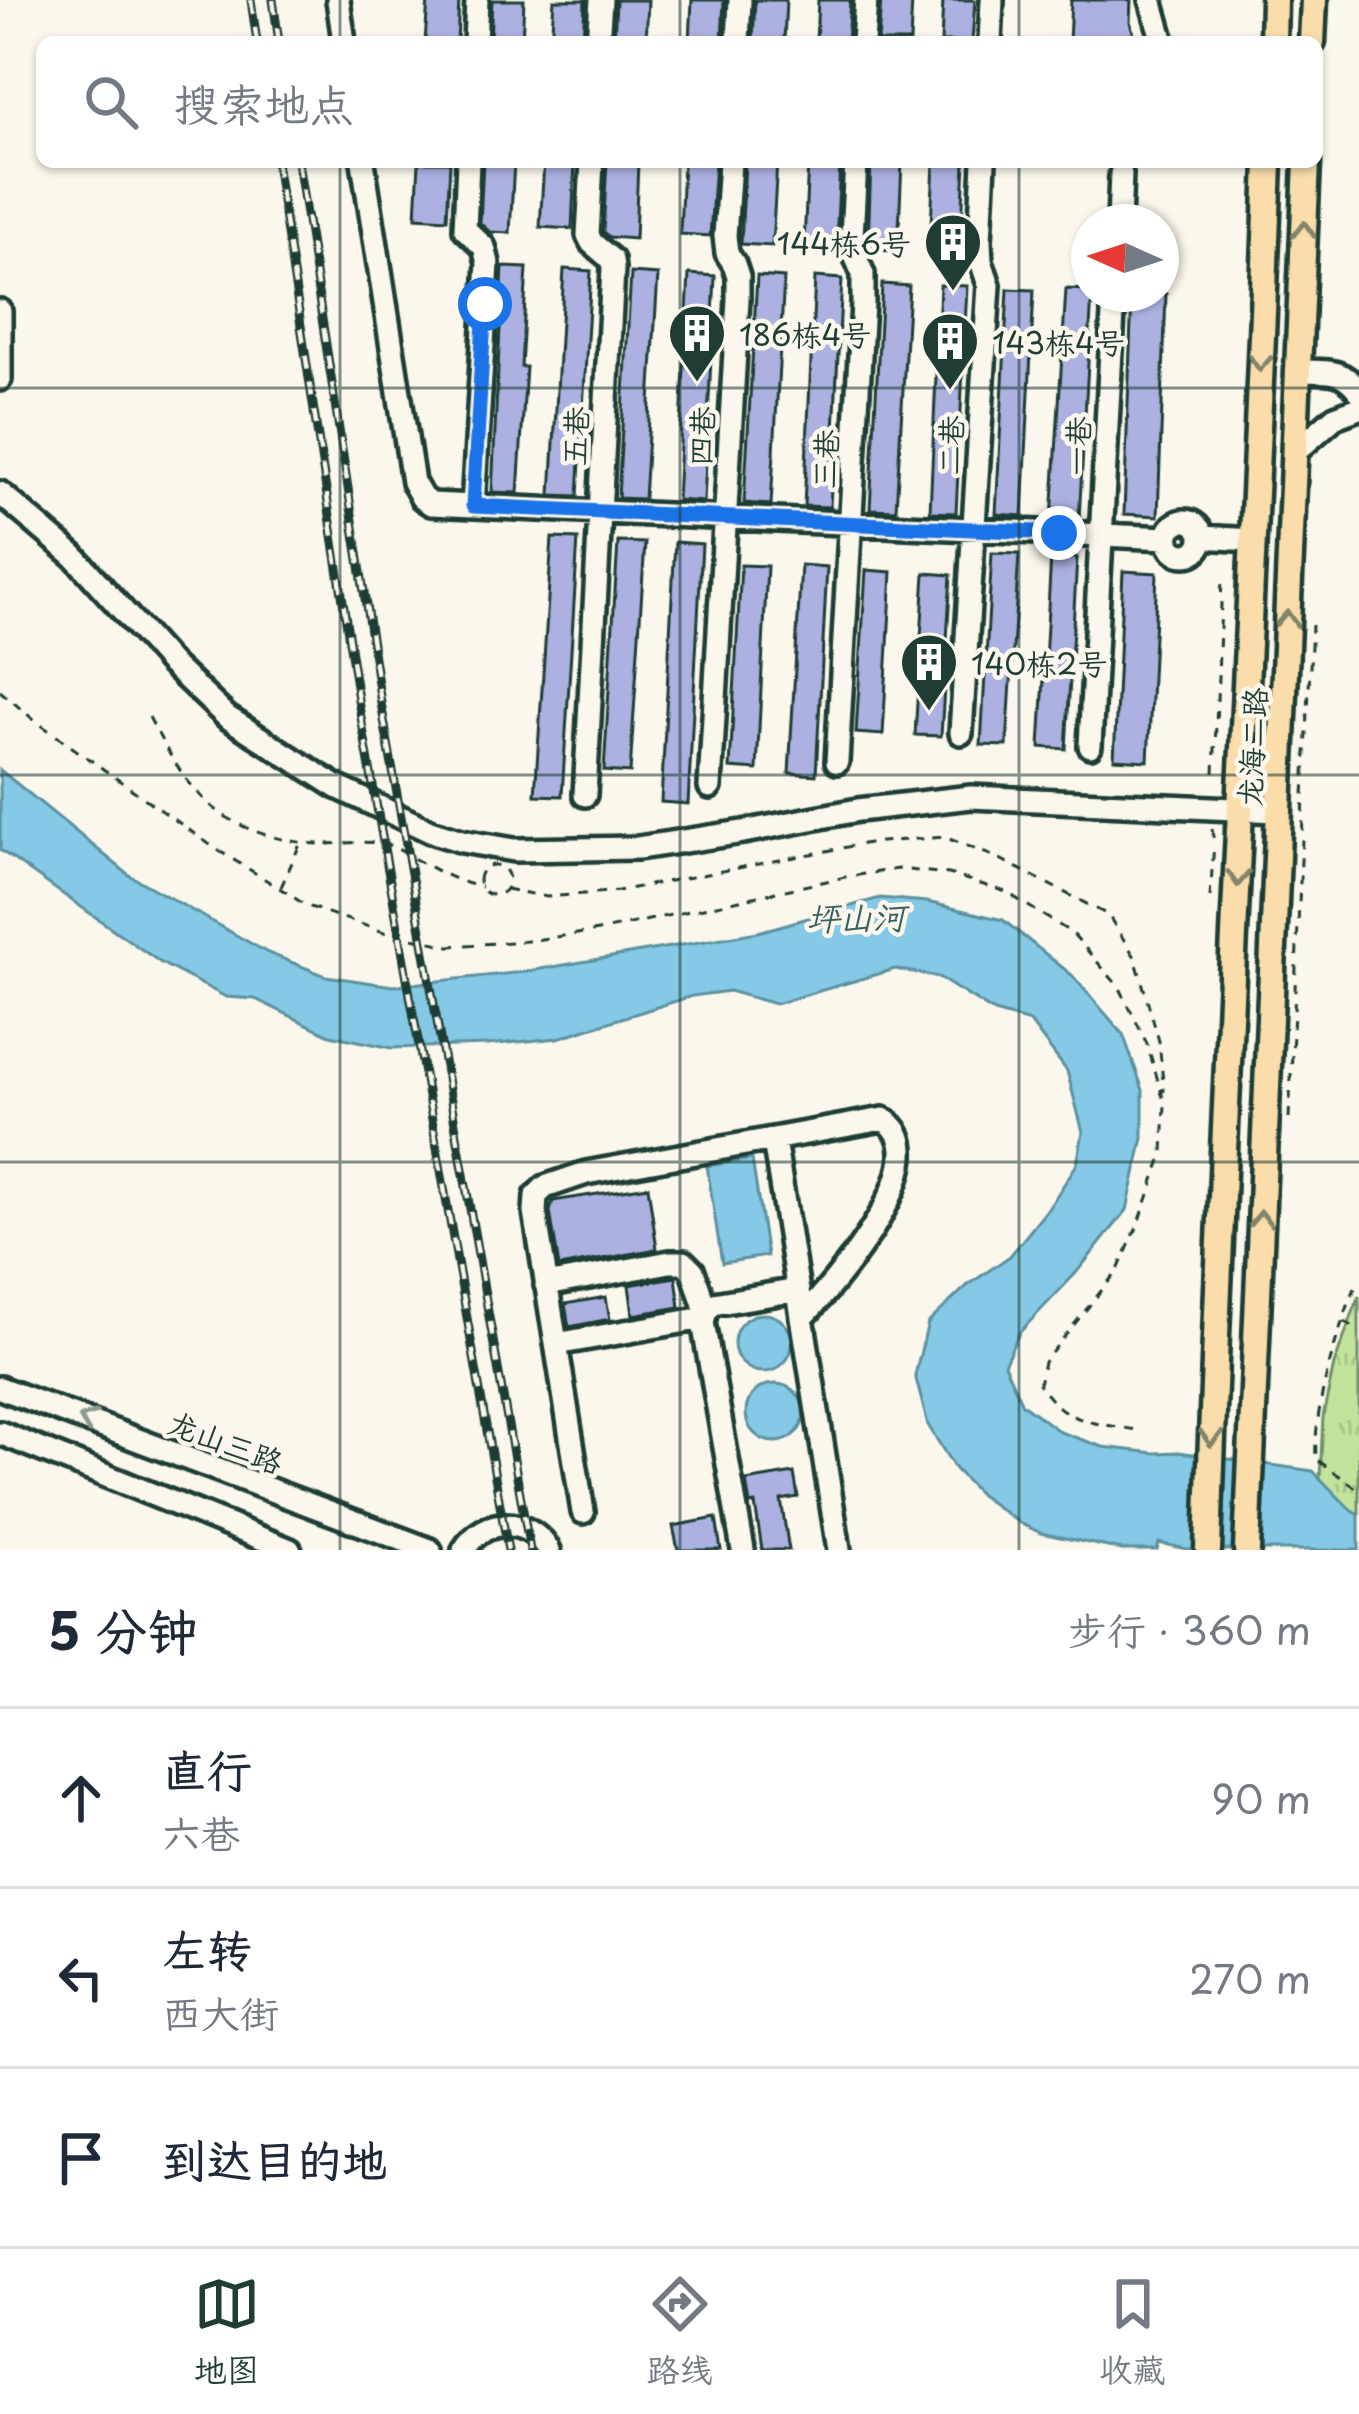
<!DOCTYPE html>
<html lang="zh">
<head>
<meta charset="utf-8">
<style>
  :root { --surface:#fff; --page:#f6f6f7; --text:#1f2937; --muted:#747a83; --line:#e0e1e3; --accent:#1f3d34 }
  body { margin:0; font-family:"Playpen Sans","LXGW WenKai TC",sans-serif; background:var(--page); color:var(--text) }
  .compass { position:absolute; left:1071px; top:204px; width:108px; height:108px; border-radius:50%; background:var(--surface); box-shadow:0 3px 9px #0004; rotate:273deg }
  .stop { position:absolute; width:36px; height:36px; margin:-27px; border:9px solid #1a73e8; border-radius:50%; background:#fff }
  .stop.end { background:#1a73e8; border-color:#fff; box-shadow:0 3px 12px #0008 }
  .list { margin:0; padding:0; list-style:none }
  h2 { display:flex; justify-content:space-between; align-items:center; height:156px; margin:0; padding:0 48px; font-size:51px }
  h2 small { font-size:39px; font-weight:400; color:var(--muted) }
  .list li { display:grid; grid-template-columns:78px 1fr auto; gap:36px; align-items:center; box-sizing:border-box; height:180px; padding:0 48px; border-top:3px solid var(--line) }
  .list b { display:block; font-size:45px; white-space:nowrap }
  .list p { margin:0; font-size:39px; white-space:nowrap; color:var(--muted) }
  .list em { font-size:39px; font-style:normal; color:var(--muted) }
  .icon { flex:none; width:66px; height:66px; fill:none; stroke:currentColor; stroke-width:2; stroke-linecap:round; stroke-linejoin:round }
  .map { position:relative; flex:none; width:1359px; height:1550px; overflow:hidden }
  .search { position:absolute; background:var(--surface); box-shadow:0 3px 9px #0004; left:36px; right:36px; top:36px; height:132px; display:flex; align-items:center; gap:30px; box-sizing:border-box; padding:0 42px; border-radius:18px; color:var(--muted); font-size:45px }
  .sheet { height:696px; background:var(--surface) }
  nav { display:flex; justify-content:space-around; align-items:center; box-sizing:border-box; height:168px; border-top:3px solid var(--line); background:var(--surface); font-size:33px; color:var(--muted) }
  nav a { display:grid; justify-items:center; gap:6px }
  nav .on { color:var(--accent) }
  .map>svg:first-child { display:block }
  .park { fill:url(#park-tufts); stroke:#709068; stroke-width:3 }
  .water { fill:#85c9e6; stroke:#5c919f; stroke-width:3 }
  .building { fill:#acb1e2; stroke:#1f3d34; stroke-width:3 }
  .lines { fill:none; stroke-linecap:round; stroke-linejoin:round }
  .minor-casing { stroke:#1f3d34; stroke-width:30 }
  .major-casing { stroke:#1f3d34; stroke-width:33 }
  .path { stroke:#1f3d34; stroke-width:3; stroke-dasharray:9 9; stroke-linecap:butt }
  .minor { stroke:#fbf7ec; stroke-width:21 }
  .major { stroke:#faddab; stroke-width:24 }
  .rail-casing { stroke:#1f3d34; stroke-width:9 }
  .rail { stroke:#fbf7ec; stroke-width:4.5; stroke-dasharray:14; stroke-linecap:butt }
  .oneway { stroke:#82856a }
  .oneway2 { stroke:#8d9a90 }
  .route { stroke:#1a73e8; stroke-width:15 }
  .grid { fill:none; stroke:#1f3d34; stroke-width:3; stroke-opacity:0.55 }
  .labels { text-anchor:middle; dominant-baseline:central; stroke-width:9; stroke-linejoin:round; paint-order:stroke }
  .poi-label { font-size:30px; fill:#1f3d34; stroke:#fbf7ec; text-anchor:start }
  .street-label { font-size:30px; fill:#1f3d34; stroke:#fbf7ec }
  .water-label { font-size:33px; font-style:italic; fill:#386060; stroke:#fbf7ec }
</style>
</head>
<body>
<div class="map">
<svg width="1359" height="1550" viewBox="0 0 1359 1550">
  <defs>
    <pattern id="park-tufts" width="24" height="20" patternUnits="userSpaceOnUse" patternTransform="scale(3)"><rect width="24" height="20" fill="#c2e39c"/><path d="M3 7l-1-3M5 7V3M7 7l1-3M15 17l-1-3M17 17v-4M19 17l1-3" fill="none" stroke="#a6c487"/></pattern>
  </defs>
  <rect width="100%" height="100%" fill="#fbf7ec"/>
  <filter id="ink" filterUnits="userSpaceOnUse"><feTurbulence type="fractalNoise" baseFrequency=".00833" numOctaves="2"/><feDisplacementMap in="SourceGraphic" scale="24" xChannelSelector="R" yChannelSelector="G"/><feConvolveMatrix kernelMatrix="1 2 1 2 8 2 1 2 1" color-interpolation-filters="sRGB"/></filter>
  <g filter="url(#ink)">
    <path class="park" d="M1359 1296V1514L1351 1510 1320 1479 1323 1417 1334 1365Z"/>
    <path class="water" d="M0 770 129 875 268 953 326 976 393 986 523 972 758 932 880 898 927 902 1003 920 1072 975 1123 1034 1143 1090V1138L1127 1210 1076 1273 1019 1333 1004 1364 1022 1404 1060 1432 1103 1447 1155 1453 1179 1452 1313 1471 1350 1509 1359 1514V1550H1191L1159 1543 1157 1550H1122L1041 1533 1018 1522 980 1495 955 1469 928 1425 915 1375 928 1323 967 1286 1010 1256 1050 1206 1077 1164 1083 1132 1067 1071 1030 1022 994 1012 938 977 895 969 775 1004 729 991 692 996 558 1038 488 1045 392 1048 330 1035 255 999 226 997 161 963 0 850Z
      M752 1159 767 1256 722 1263 707 1166Z
      M734 1343a29 29 0 1 1 58 0a29 29 0 1 1-58 0Z
      M746 1413a29 29 0 1 1 58 0a29 29 0 1 1-58 0Z"/>
    <path class="building" d="M428 0H459L457 42H425Z
      M492 0H524L522 42H490Z
      M554 0H585L583 42H551Z
      M616 0H648L646 42H614Z
      M692 0H724L722 42H690Z
      M755 0H786L784 42H753Z
      M818 0H850L847 42H816Z
      M881 0H912L910 42H878Z
      M943 0H975L972 42H941Z
      M1071 0H1131L1130 22 1136 42H1069Z
      M419 162H450L447 219 416 217Z
      M483 162H514L510 233 490 232 480 223Z
      M544 162H575L572 229 540 227Z
      M607 162H638L635 239 609 237 603 232Z
      M683 162H715L710 236 680 234Z
      M745 162H777L772 246 741 244Z
      M808 162H840L836 245 804 243Z
      M871 162H902L898 251 869 250 868 247Z
      M934 162H965L961 248 930 246Z
      M503 267 527 268 521 367H526L518 493 492 492Z
      M564 269 591 271 578 496 551 495Z
      M631 273 658 275 644 499 618 498Z
      M689 274 715 276 704 502 677 500Z
      M757 276 784 278 771 505 744 503Z
      M815 277 842 279 830 507 804 506Z
      M882 284 909 286 896 510 870 509Z
      M940 285 967 286 956 513 930 512Z
      M1008 289 1034 290 1023 516 996 514Z
      M1066 289 1089 290V294H1092L1079 519 1052 518Z
      M1132 294H1166L1158 516 1124 514Z
      M552 538 578 539 562 796 535 795Z
      M618 542 645 543 630 773 604 771Z
      M675 542 702 544 688 804 661 802Z
      M992 553 1019 554 1007 746 981 745Z
      M1051 556 1077 558 1066 749 1040 747Z
      M741 565 767 566 757 770 730 768Z
      M801 565 827 567 816 775 789 773Z
      M866 570 892 572 883 735 856 733Z
      M1123 571 1157 573 1148 761 1114 759Z
      M925 573 951 575 941 736 915 735Z
      M648 1186 657 1249 559 1267 550 1211 553 1201Z
      M676 1277 680 1307 633 1315 629 1285Z
      M606 1297 610 1319 569 1327 565 1304Z
      M794 1473 798 1497 781 1500 789 1550H762L755 1504 750 1505 746 1481Z
      M716 1518 721 1550H678L673 1526Z"/>
    <g class="lines">
      <defs>
        <path id="minor" d="M338 0 344 42
          M1151 0 1163 42
          M475 42 477 0
          M598 42 601 0
          M738 42 740 0
          M863 42 866 0
          M990 42 992 0
          M363 162 413 482 422 498 431 504 1168 538
          M468 162 465 229 484 247 488 263 473 506
          M1119 222 1121 174
          M0 311V379
          M1299 371C1326 372 1341 367 1359 391
          M1294 453 1335 417 1359 408
          M0 493 74 556 169 662 227 717 337 787 430 831 462 841 514 850 638 848 743 832 858 810 971 797 1278 811
          M1168 538a17 17 0 1 1 34 0a17 17 0 1 1-34 0Z
          M1202 537 1252 540
          M961 733 989 285 981 261 980 241 984 162
          M1090 746 1114 294
          M837 762 863 303V274L853 251 852 236 856 162
          M710 787 738 299V276L734 264 727 253 725 236 730 162
          M585 795 613 269 612 260 592 243 588 235 592 162
          M774 1140 839 1550
          M546 1285 670 1262H684L693 1271 706 1311
          M556 1344 704 1318
          M0 1388 430 1550
          M0 1433 290 1550
          M583 1512 535 1212 536 1196 545 1187 586 1173 883 1119C947 1154 832 1287 802 1318
          M464 1550C485 1516 527 1517 549 1550
          M743 1550 703 1322 706 1311 713 1304 798 1290"/>
        <path id="major" d="M1273 42 1274 0
          M1312 42 1314 0
          M1208 1550C1223 1087 1252 625 1269 162
          M1247 1550 1307 162"/>
      </defs>
      <use href="#minor" class="minor-casing"/>
      <use href="#major" class="major-casing"/>
      <path class="path" d="M0 691 34 720 216 849 281 889 307 906 384 932 450 946 527 941 598 931 845 877 898 869 949 874 1006 892 1073 934 1120 988 1147 1044 1165 1104 1163 1154 1139 1223 1118 1270 1044 1362 1039 1384C1064 1424 1093 1422 1136 1430
        M149 717C187 790 217 832 306 843 332 847 362 838 389 845 397 848 406 854 413 858 436 870 456 882 481 887
        M1214 773 1222 580
        M1212 829 1214 843
        M479 880a15 15 0 1 1 30 0a15 15 0 1 1-30 0Z
        M281 887 301 842
        M506 889 547 897 618 891 868 843 944 837 998 858 1108 915 1135 957 1159 1041 1164 1092
        M1210 897 1214 844
        M1289 1118 1312 625
        M1355 1288C1336 1334 1313 1410 1316 1459L1359 1490
        M1344 1322 1359 1329"/>
      <use href="#minor" class="minor"/>
      <use href="#major" class="major"/>
      <defs>
        <path id="rail" d="M251 0 257 42
          M273 0 279 42
          M276 162 359 706 508 1550
          M298 162 381 703 530 1550"/>
      </defs>
      <use href="#rail" class="rail-casing"/>
      <use href="#rail" class="rail"/>
    </g>
    <defs><path id="oneway-chevron" d="M-2-3.5L2.5 0L-2 3.5" fill="none" stroke-width="1.6" stroke-linecap="round" stroke-linejoin="round" transform="scale(3)"/></defs>
    <g class="oneway">
      <use href="#oneway-chevron" transform="translate(1304 230) rotate(-88)"/>
      <use href="#oneway-chevron" transform="translate(1260 363) rotate(93)"/>
      <use href="#oneway-chevron" transform="translate(1287 619) rotate(-87)"/>
      <use href="#oneway-chevron" transform="translate(1238 878) rotate(93)"/>
      <use href="#oneway-chevron" transform="translate(1261 1219) rotate(-88)"/>
      <use href="#oneway-chevron" transform="translate(1211 1438) rotate(92)"/>
    </g>
    <use class="oneway2" href="#oneway-chevron" transform="translate(87 1420) rotate(-159)"/>
  </g>
  <g class="lines" filter="url(#ink)">
    <path class="route" d="M485 304 473 506 1059 533"/>
  </g>
  <path class="grid" d="M340 0V42M680 0V42M1019 0V42M340 162V1550M680 162V1550M1019 162V1550M0 388H1359M0 775H1359M0 1162H1359"/>
  <defs>
    <symbol id="building-pin" viewBox="-11 -11 22 30"><path d="M0 17L-7.5 6A9.5 9.5 0 1 1 7.5 6Z" fill="#1f3d34" stroke="#fbf7ec"/><path d="M-4-6H4V6H1V3H-1V6H-4ZM-2.5-4.3h1.7v1.8h-1.7ZM.8-4.3h1.7v1.8H.8ZM-2.5-1h1.7V.8h-1.7ZM.8-1h1.7V.8H.8Z" fill="#fff"/></symbol>
  </defs>
  <g fill-rule="evenodd">
    <use href="#building-pin" x="920" y="209" width="66" height="90"/>
    <use href="#building-pin" x="664" y="300" width="66" height="90"/>
    <use href="#building-pin" x="917" y="308" width="66" height="90"/>
    <use href="#building-pin" x="896" y="629" width="66" height="90"/>
  </g>
  <g class="labels">
    <g class="poi-label">
      <text x="911" y="242" text-anchor="end">144栋6号</text>
      <text x="739" y="333">186栋4号</text>
      <text x="992" y="341">143栋4号</text>
      <text x="971" y="662">140栋2号</text>
    </g>
    <g class="street-label">
      <text transform="translate(574 436) rotate(-87)">五巷</text>
      <text transform="translate(700 436) rotate(-87)">四巷</text>
      <text transform="translate(949 445) rotate(-87)">二巷</text>
      <text transform="translate(1076 446) rotate(-87)">一巷</text>
      <text transform="translate(824 459) rotate(-87)">三巷</text>
      <text transform="translate(1251 747) rotate(-87)">龙海二路</text>
      <text transform="translate(226 1441) rotate(21)">龙山三路</text>
    </g>
    <g class="water-label">
      <text transform="translate(856 916) rotate(-1)">坪山河</text>
    </g>
  </g>
</svg>
<svg class="compass" viewBox="-18 -18 36 36"><path d="M0-13l5 13h-10z" fill="#e53935"/><path d="M0 13l5-13h-10z" fill="#747a83"/></svg>
<div class="stop" style="left:485px;top:304px"></div>
<div class="stop end" style="left:1059px;top:533px"></div>
<div class="search"><svg class="icon" aria-label="search" viewBox="0 0 24 24"><circle cx="10" cy="10" r="6"/><path d="M15 15l6 6"/></svg>搜索地点</div>
</div>
<section class="sheet">
<h2>5 分钟<small>步行 · 360 m</small></h2>
<ul class="list">
<li><svg class="icon" aria-label="ahead" viewBox="0 0 24 24"><path d="M12 20V5M6 11l6-6 6 6"/></svg><div><b>直行</b><p>六巷</p></div><em>90 m</em></li>
<li><svg class="icon" aria-label="left" viewBox="0 0 24 24"><path d="M17 20v-9H6M10 6l-5 5 5 5"/></svg><div><b>左转</b><p>西大街</p></div><em>270 m</em></li>
<li><svg class="icon" aria-label="arrive" viewBox="0 0 24 24"><path d="M6 21V4h12l-3 4 3 4H6"/></svg><div><b>到达目的地</b></div></li>
</ul>
</section>
<nav>
<a class="on"><svg class="icon" aria-label="map" viewBox="0 0 24 24"><path d="M3 6l6-2 6 2 6-2v14l-6 2-6-2-6 2zM9 4v14M15 6v14"/></svg>地图</a>
<a><svg class="icon" aria-label="directions" viewBox="0 0 24 24"><path d="M12 3l9 9-9 9-9-9zM9 14v-3h6M13 9l2 2-2 2"/></svg>路线</a>
<a><svg class="icon" aria-label="saved" viewBox="0 0 24 24"><path d="M7 4h10v16l-5-4-5 4z"/></svg>收藏</a>
</nav>
</body>
</html>
